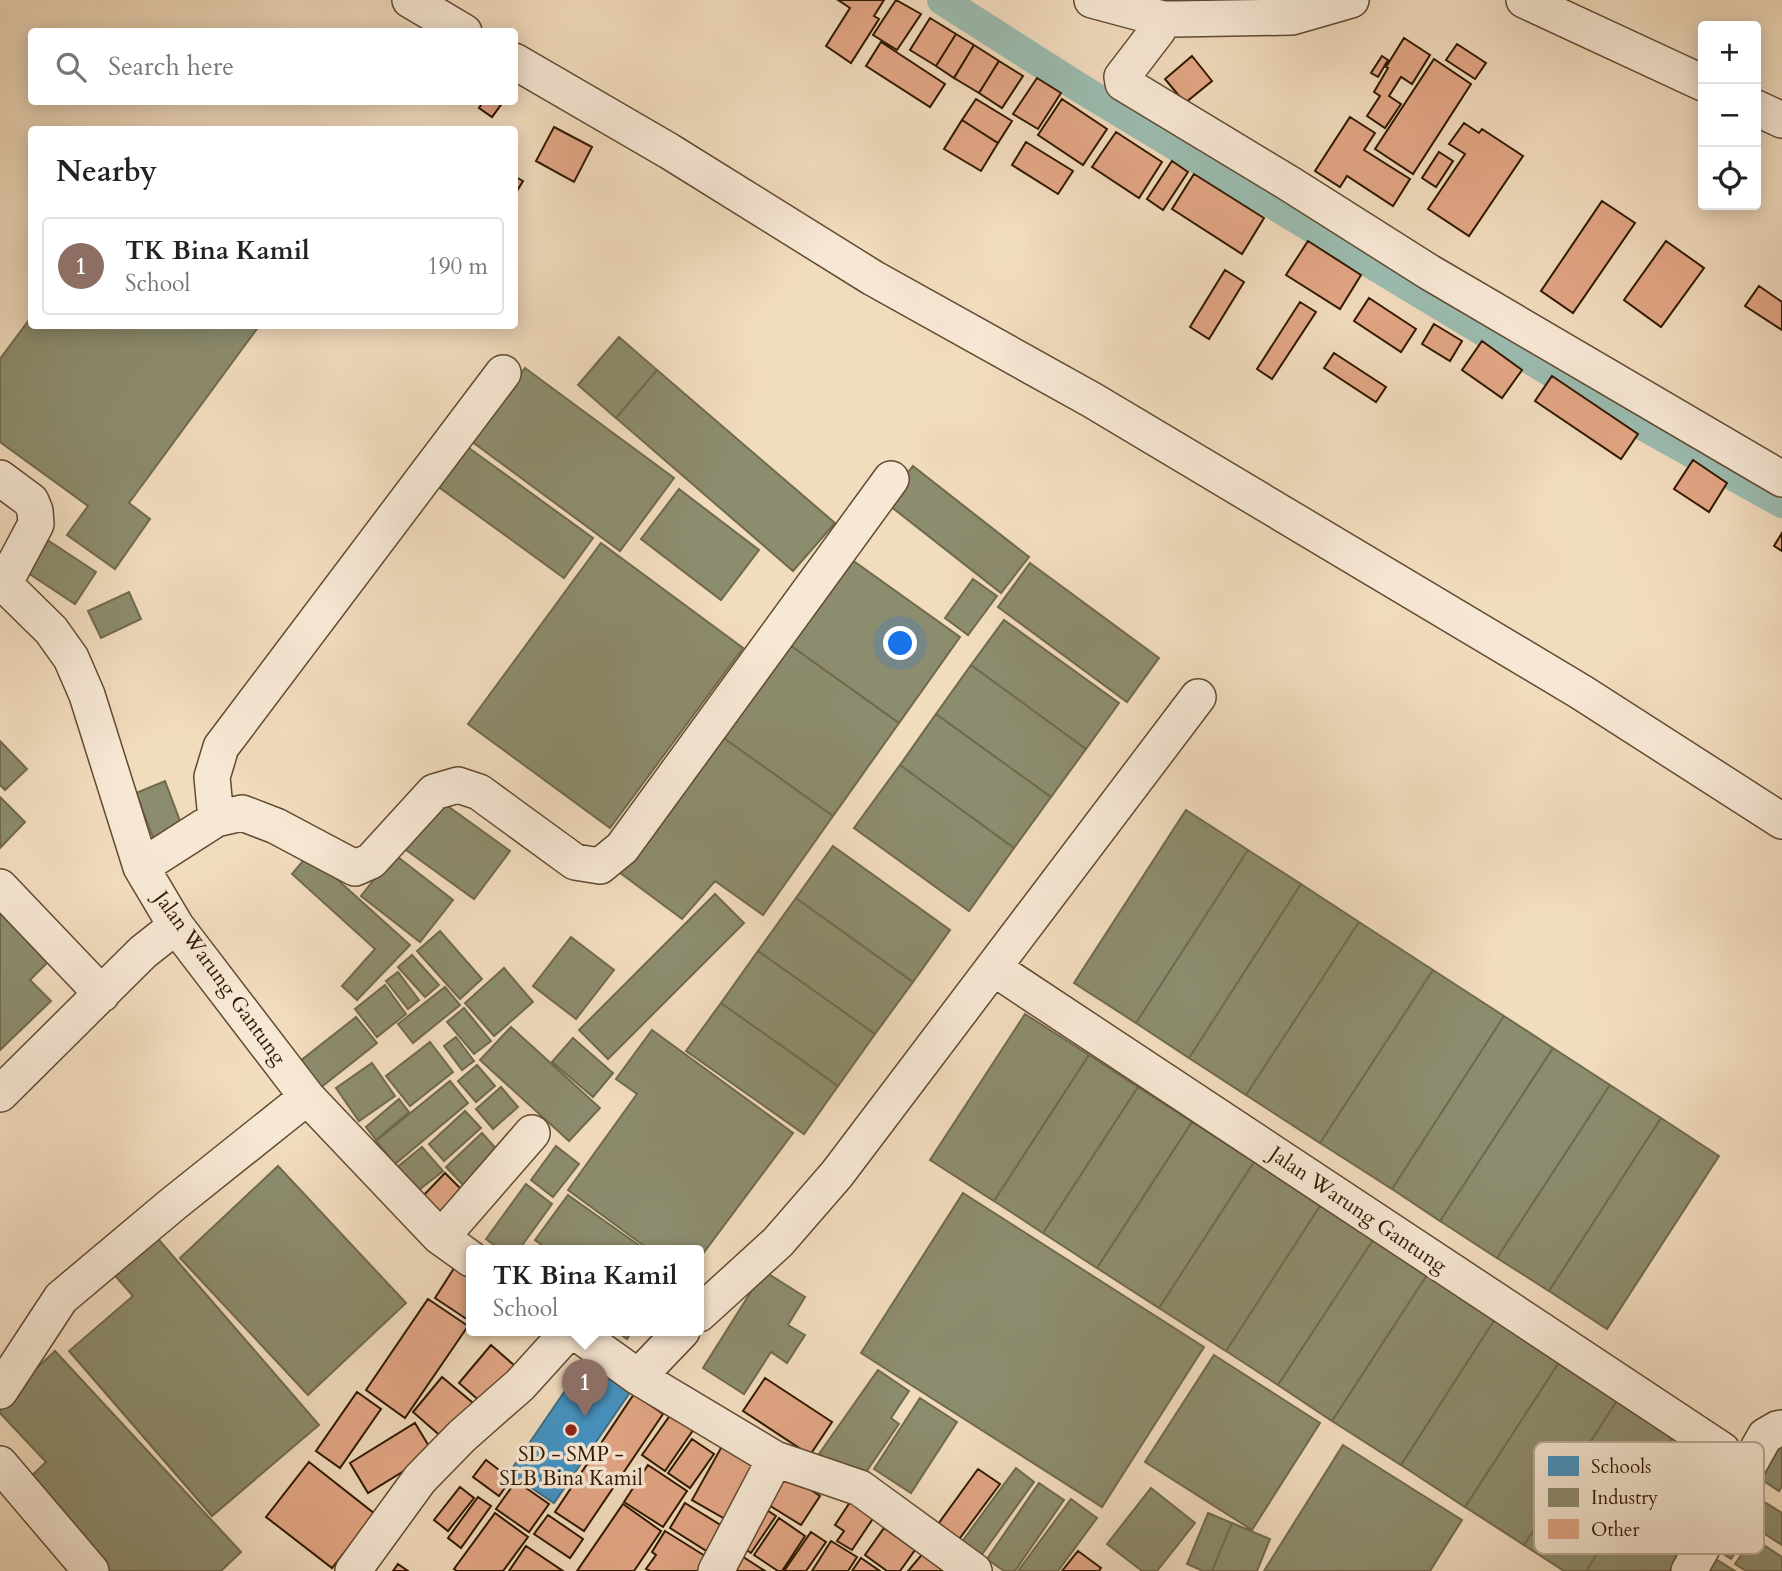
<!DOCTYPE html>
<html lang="en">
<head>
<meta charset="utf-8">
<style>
  :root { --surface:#fff; --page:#f6f6f6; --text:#222; --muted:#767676; --line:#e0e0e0; --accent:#111827 }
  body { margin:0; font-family:Cardo,serif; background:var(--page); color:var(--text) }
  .controls { position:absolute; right:21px; top:21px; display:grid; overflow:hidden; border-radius:7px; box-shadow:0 4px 18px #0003 }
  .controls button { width:63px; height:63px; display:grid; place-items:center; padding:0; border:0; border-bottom:2px solid var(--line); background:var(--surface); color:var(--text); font:35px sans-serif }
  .you { position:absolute; left:901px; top:644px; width:24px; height:24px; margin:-18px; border:5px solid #fff; border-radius:50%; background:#1a73e8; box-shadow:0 0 0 10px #1a73e833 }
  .badge { display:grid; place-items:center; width:46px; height:46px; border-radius:50%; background:var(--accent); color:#fff; font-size:23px; font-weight:700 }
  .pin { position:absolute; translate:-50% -58px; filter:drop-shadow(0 2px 4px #0008) }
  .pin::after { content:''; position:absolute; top:37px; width:24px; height:21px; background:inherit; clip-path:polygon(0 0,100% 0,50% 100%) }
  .popup { position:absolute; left:466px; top:1245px; width:238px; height:91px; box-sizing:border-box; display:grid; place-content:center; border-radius:7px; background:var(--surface); filter:drop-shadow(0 2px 5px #0005); font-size:23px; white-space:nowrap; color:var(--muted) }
  .popup b { font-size:26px; color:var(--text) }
  .popup::after { content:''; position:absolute; left:50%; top:100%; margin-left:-14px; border:14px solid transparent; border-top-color:var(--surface) }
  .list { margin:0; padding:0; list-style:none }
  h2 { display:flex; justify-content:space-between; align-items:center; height:91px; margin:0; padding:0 28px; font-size:30px }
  h2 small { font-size:23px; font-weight:400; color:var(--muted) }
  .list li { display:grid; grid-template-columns:46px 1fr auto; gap:21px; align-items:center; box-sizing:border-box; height:98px; margin:0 14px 14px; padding:0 14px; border:2px solid var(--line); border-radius:7px }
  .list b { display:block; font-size:26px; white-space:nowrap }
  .list p { margin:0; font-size:23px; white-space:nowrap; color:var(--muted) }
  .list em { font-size:23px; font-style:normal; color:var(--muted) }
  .icon { flex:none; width:38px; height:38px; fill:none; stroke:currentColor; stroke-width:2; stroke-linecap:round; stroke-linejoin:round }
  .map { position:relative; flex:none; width:1782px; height:1571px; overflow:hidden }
  .search { position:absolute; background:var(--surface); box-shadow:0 4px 18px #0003; left:28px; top:28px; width:490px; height:77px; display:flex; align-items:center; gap:18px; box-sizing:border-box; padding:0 24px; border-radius:7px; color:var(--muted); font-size:26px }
  .panel { position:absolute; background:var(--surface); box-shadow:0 4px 18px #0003; left:28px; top:126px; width:490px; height:203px; border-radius:7px }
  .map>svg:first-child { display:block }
  .schools { fill:#4393c3; stroke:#3d6e88; stroke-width:2 }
  .industry { fill:#8c8c6e; stroke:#706a4d; stroke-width:2 }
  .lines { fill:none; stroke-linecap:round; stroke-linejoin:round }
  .canal { stroke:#9bbcb0; stroke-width:30 }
  .building { fill:#e3a685; stroke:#301900; stroke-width:2 }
  .minor-casing { stroke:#604a30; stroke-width:38 }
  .minor { stroke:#f7e8d5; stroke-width:35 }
  .poi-dot { fill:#8f2418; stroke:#f7e8d5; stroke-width:2.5 }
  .labels { text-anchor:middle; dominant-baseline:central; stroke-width:7; stroke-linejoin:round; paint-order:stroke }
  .street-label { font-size:21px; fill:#301900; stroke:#f7e8d5 }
  .poi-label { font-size:21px; fill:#301900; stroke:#f7e8d5 }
  .key { fill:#f7e8d5; stroke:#bbaa95; stroke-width:2 }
  .key-label { font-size:19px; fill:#301900 }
</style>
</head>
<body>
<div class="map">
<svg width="1782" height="1571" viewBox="0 0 1782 1571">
  <rect width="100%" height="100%" fill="#f2dcbe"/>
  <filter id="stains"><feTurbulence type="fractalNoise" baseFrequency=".00286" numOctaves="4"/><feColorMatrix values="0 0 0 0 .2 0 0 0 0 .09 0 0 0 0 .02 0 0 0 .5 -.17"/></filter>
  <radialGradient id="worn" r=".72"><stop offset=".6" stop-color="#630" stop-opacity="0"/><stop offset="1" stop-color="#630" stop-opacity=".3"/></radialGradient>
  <path class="schools" d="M588 1357 633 1388 554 1503 509 1473Z"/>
  <path class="industry" d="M32 316V326H259L129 503 150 519 115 569 67 535 88 506 0 442V359Z
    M619 337 657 370 616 418 578 385Z
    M525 368 674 478 620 551 471 441Z
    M657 370 835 523 793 571 616 418Z
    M462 443 593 538 564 578 433 483Z
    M913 466 1029 557 1001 593 885 502Z
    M679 489 759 550 721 600 641 539Z
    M43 537 96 572 75 604 22 569Z
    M601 543 743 648 610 828 468 724Z
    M848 557 960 637 899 723 787 643Z
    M1030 563 1159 658 1127 702 998 607Z
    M973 579 997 596 968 635 945 618Z
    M129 592 141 619 101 638 88 611Z
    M1004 620 1119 703 1086 749 971 665Z
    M787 643 899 723 833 816 721 736Z
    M971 665 1086 749 1051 797 936 714Z
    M936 714 1051 797 1014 848 900 765Z
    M721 736 833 816 763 915 715 881 682 919 619 872Z
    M0 741 27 769 5 790 0 785Z
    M900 765 1014 848 969 911 854 828Z
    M165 781 183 829 154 840 136 793Z
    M0 797 25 822 0 848Z
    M438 799 510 851 474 899 402 847Z
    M1186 810 1248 850 1136 1023 1074 983Z
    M833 846 950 930 913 982 796 898Z
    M1248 850 1301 884 1189 1058 1136 1023Z
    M309 854 410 945 357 1000 342 986 375 949 292 874Z
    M394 854 453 900 420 942 361 896Z
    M1301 884 1359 922 1246 1095 1189 1058Z
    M715 894 744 923 608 1059 579 1030Z
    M796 898 913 982 875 1034 758 951Z
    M0 906 51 959 30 980 51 1001 0 1050Z
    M1359 922 1433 970 1320 1143 1246 1095Z
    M440 931 482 979 460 999 417 951Z
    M571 937 614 970 576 1019 533 986Z
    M758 951 875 1034 838 1086 721 1003Z
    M412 955 439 985 425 997 398 967Z
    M504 968 533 1002 494 1036 465 1003Z
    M1433 970 1504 1016 1392 1189 1320 1143Z
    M398 972 419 1000 408 1009 386 981Z
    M385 985 406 1014 377 1037 355 1009Z
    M445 987 460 1005 413 1043 398 1024Z
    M721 1003 838 1086 804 1134 686 1051Z
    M464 1008 491 1041 474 1054 447 1022Z
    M1025 1014 1089 1055 994 1201 930 1160Z
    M1504 1016 1553 1048 1440 1221 1392 1189Z
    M356 1017 377 1043 320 1088 299 1062Z
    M511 1027 600 1108 569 1141 480 1060Z
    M652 1030 793 1133 699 1259V1251H651L568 1190 637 1094 616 1079Z
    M456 1037 474 1061 462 1070 444 1046Z
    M573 1038 613 1073 593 1097 552 1062Z
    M430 1042 453 1072 410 1106 386 1076Z
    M1553 1048 1610 1085 1497 1258 1440 1221Z
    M1089 1055 1138 1087 1043 1233 994 1201Z
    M372 1063 395 1096 359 1121 336 1088Z
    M477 1065 495 1086 476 1102 458 1081Z
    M450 1081 468 1103 395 1164 376 1141Z
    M1610 1085 1661 1118 1549 1291 1497 1258Z
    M501 1087 518 1107 493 1129 476 1109Z
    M1138 1087 1192 1122 1097 1268 1043 1233Z
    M399 1099 409 1112 376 1140 366 1127Z
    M465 1111 481 1128 444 1161 429 1144Z
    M1661 1118 1719 1156 1607 1329 1549 1291Z
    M1192 1122 1254 1162 1159 1308 1097 1268Z
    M482 1133 500 1153 465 1187 446 1167Z
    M556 1146 579 1164 553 1197 531 1180Z
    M422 1147 443 1171 415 1193 395 1169Z
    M1254 1162 1320 1206 1226 1351 1159 1308Z
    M278 1166 406 1303 308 1395 180 1258Z
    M526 1184 552 1204 518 1251H502L486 1239Z
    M963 1193 1204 1347 1102 1507 861 1353Z
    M568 1195 647 1251H550L535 1240Z
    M1320 1206 1373 1240 1278 1385 1226 1351Z
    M153 1233 319 1425 212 1516 69 1351 133 1296 110 1270Z
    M1373 1240 1427 1275 1332 1421 1278 1385Z
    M764 1271 805 1297 788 1325 805 1335 787 1363 771 1352 744 1394 703 1368Z
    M1427 1275 1495 1319 1401 1465 1332 1421Z
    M1495 1319 1560 1361 1465 1507 1401 1465Z
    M616 1331H632L627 1339Z
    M55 1351 241 1552 221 1571H103L23 1484 46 1462 0 1413V1403Z
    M1214 1355 1320 1423 1252 1530 1145 1462Z
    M1560 1361 1618 1399 1524 1545 1465 1507Z
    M878 1370 909 1391 891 1418 899 1424 862 1478 850 1476 819 1454Z
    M920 1398 957 1422 911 1493 874 1469Z
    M1618 1399 1674 1435 1586 1571H1564L1524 1545Z
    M1674 1435 1733 1474 1670 1571H1586Z
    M1782 1444V1486L1779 1491 1759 1478Z
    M1343 1445 1462 1520 1430 1571H1264Z
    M1016 1468 1034 1482 980 1557 961 1543Z
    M1039 1483 1064 1500 1015 1571H1004L987 1559Z
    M1151 1488 1195 1523 1157 1571H1142L1107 1544Z
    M1745 1490 1782 1513V1545L1731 1512Z
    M1071 1499 1097 1518 1058 1571H1018Z
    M1208 1513 1232 1523 1212 1571H1203L1187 1564Z
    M1729 1516 1751 1530 1731 1559 1709 1545Z
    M1232 1523 1270 1539 1257 1571H1212Z
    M1753 1538 1782 1557V1571H1746L1735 1564Z
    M1709 1555 1735 1571H1698Z"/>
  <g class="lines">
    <path class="canal" d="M942 0 1075 85 1604 404 1782 503"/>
  </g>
  <path class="building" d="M838 0H884L874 16 879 19 851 63 826 46 850 8Z
    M896 0 921 14 897 50 873 35Z
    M930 18 956 34 936 66 910 50Z
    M956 34 974 45 954 78 936 66Z
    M1404 38 1430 55 1412 84 1401 77 1389 96 1401 104 1385 128 1367 116 1380 96 1374 92 1388 68 1386 67Z
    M881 42 945 84 930 107 866 66Z
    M1457 44 1486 63 1475 79 1446 60Z
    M974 45 999 61 979 93 954 78Z
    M1192 56 1212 81 1185 103 1165 79Z
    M1382 56 1388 60 1378 77 1371 73Z
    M1434 59 1471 84 1413 174 1375 149Z
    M999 61 1023 76 1002 108 979 93Z
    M1037 78 1061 93 1038 129 1013 114Z
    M976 99 1012 121 998 143 962 120Z
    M1062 99 1107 129 1083 165 1038 135Z
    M483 102H503L492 117 479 108Z
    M1350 117 1375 133 1364 150 1410 179 1393 206 1347 176 1340 187 1315 171Z
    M962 120 998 143 981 171 944 149Z
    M1464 123 1479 133 1482 129 1523 156 1469 236 1428 209 1465 154 1449 144Z
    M554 127 592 147 574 182 536 161Z
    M1116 132 1162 162 1139 198 1092 167Z
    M1026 142 1073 171 1058 194 1012 165Z
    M1439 152 1453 161 1436 187 1422 178Z
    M1172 161 1188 172 1163 210 1147 199Z
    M1194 174 1264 218 1242 254 1172 209Z
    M514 176 523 181 514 196Z
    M1602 201 1635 223 1573 313 1541 291Z
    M1308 241 1361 275 1340 309 1286 275Z
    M1666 241 1704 268 1661 327 1624 300Z
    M1225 270 1244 282 1209 339 1190 327Z
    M1759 286 1782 302V330L1745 306Z
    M1369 298 1416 329 1401 352 1354 321Z
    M1300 302 1316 312 1272 379 1257 369Z
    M1434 324 1462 341 1450 361 1422 344Z
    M1482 341 1522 370 1502 398 1462 370Z
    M1334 353 1386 387 1376 402 1324 368Z
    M1552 376 1638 434 1621 459 1535 401Z
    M1693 460 1727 483 1709 512 1674 489Z
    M1782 533V551L1774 546Z
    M445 1173 464 1192 440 1216 422 1197Z
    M458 1262 471 1271V1322L435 1298Z
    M428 1299 468 1326 405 1418 366 1390Z
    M491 1345 515 1366 482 1403 459 1383Z
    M442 1377 473 1403 444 1439 413 1412Z
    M765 1378 832 1422 810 1455 743 1411Z
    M357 1392 381 1409 340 1468 316 1451Z
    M634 1394 663 1414 584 1531 555 1512Z
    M676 1407 698 1423 665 1471 642 1455Z
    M415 1423 433 1453 368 1493 350 1463Z
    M692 1439 714 1454 690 1488 668 1473Z
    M726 1439 766 1462 732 1523 692 1500Z
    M486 1460 511 1479 499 1496 473 1477Z
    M309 1462 375 1514 332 1568 266 1517Z
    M648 1465 687 1491 663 1527 624 1502Z
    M779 1469 820 1496 801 1525 759 1499Z
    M978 1469 1000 1484 957 1542 936 1527Z
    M516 1481 549 1504 529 1532 496 1509Z
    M460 1487 474 1498 448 1531 434 1520Z
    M856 1493 880 1508 852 1550 837 1541 844 1531 835 1525Z
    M478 1497 491 1506 461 1548 448 1538Z
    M685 1503 732 1532 716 1557 670 1528Z
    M623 1504 661 1531 634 1571H577Z
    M759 1505 776 1516 751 1553 734 1542Z
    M495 1513 528 1537 503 1571H457L454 1569Z
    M548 1515 583 1539 570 1558 534 1534Z
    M779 1518 805 1536 782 1571H778L754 1555Z
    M884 1528 915 1550 900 1571H887L865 1555Z
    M665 1531 718 1564 714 1571H650L646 1569 656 1555 652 1552Z
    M811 1532 826 1542 806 1571H784Z
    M831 1541 857 1557 848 1571H812Z
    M526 1546 563 1571H509Z
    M734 1551 765 1571H721Z
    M925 1551 949 1571H908Z
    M1078 1551 1101 1568 1099 1571H1062Z
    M861 1558 880 1571H852Z
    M398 1564 408 1571H393Z"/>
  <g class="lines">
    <defs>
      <path id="minor" d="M410 0 464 32
        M1092 0 1163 19H1175L1292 17 1351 0
        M1524 0 1703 83
        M1163 19 1158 30 1122 77 1123 83 1290 184 1429 272 1782 479
        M514 61 669 151 873 278 1092 400 1581 692 1782 821
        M1756 108 1782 120
        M0 478 31 501 35 511 36 524 4 584
        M0 580 51 630 71 658 87 695 141 867 176 926 307 1097 439 1236 471 1259
        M216 819 212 777 221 747 503 373
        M141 867 216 819 242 813 276 826 355 868 371 861 434 792 458 785 479 792 575 862 600 866 622 848 891 479
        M0 887 102 994
        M995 969 1722 1450
        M0 1094 143 952 176 926
        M439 1236 452 1225 532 1133
        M699 1314 778 1242 837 1174 1198 697
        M574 1331 638 1377 775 1459 860 1488 974 1571
        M638 1377 682 1331
        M0 1391 61 1298 173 1204 307 1097
        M0 1464 91 1571
        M353 1571 420 1479 462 1436 520 1385 569 1331
        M716 1571 775 1459
        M1689 1571 1765 1436 1777 1429 1782 1428"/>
    </defs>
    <use href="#minor" class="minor-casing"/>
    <use href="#minor" class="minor"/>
  </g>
  <circle class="poi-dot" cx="571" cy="1430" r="7"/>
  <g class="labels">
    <g class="street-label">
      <text transform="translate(220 978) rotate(54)">Jalan Warung Gantung</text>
      <text transform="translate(1358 1210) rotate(34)">Jalan Warung Gantung</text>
    </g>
    <g class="poi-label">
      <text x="571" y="1454">SD - SMP -<tspan x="571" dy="24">SLB Bina Kamil</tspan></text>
    </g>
  </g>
  <rect x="1534" y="1442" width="230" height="112" rx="10" class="key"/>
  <rect x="1548" y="1456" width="31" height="20" fill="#4393c3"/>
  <rect x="1548" y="1488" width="31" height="19" fill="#8c8c6e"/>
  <rect x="1548" y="1519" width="31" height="20" fill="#e3a685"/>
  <g class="key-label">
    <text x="1591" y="1473">Schools</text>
    <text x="1591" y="1504">Industry</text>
    <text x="1591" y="1536">Other</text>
  </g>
  <rect width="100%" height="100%" filter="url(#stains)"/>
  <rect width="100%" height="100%" fill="url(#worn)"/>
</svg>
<div class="controls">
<button>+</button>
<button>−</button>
<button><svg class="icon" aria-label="locate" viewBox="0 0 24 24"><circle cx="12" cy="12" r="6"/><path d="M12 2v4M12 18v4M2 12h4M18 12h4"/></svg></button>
</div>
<div class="you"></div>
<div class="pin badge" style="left:585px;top:1417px;background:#8d6e63">1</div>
<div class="popup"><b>TK Bina Kamil</b>School</div>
<div class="search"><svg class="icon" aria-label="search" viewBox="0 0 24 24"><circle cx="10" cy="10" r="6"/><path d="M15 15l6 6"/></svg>Search here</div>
<section class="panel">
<h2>Nearby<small></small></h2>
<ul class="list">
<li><span class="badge" style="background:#8d6e63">1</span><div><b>TK Bina Kamil</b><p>School</p></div><em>190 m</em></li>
</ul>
</section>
</div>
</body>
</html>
